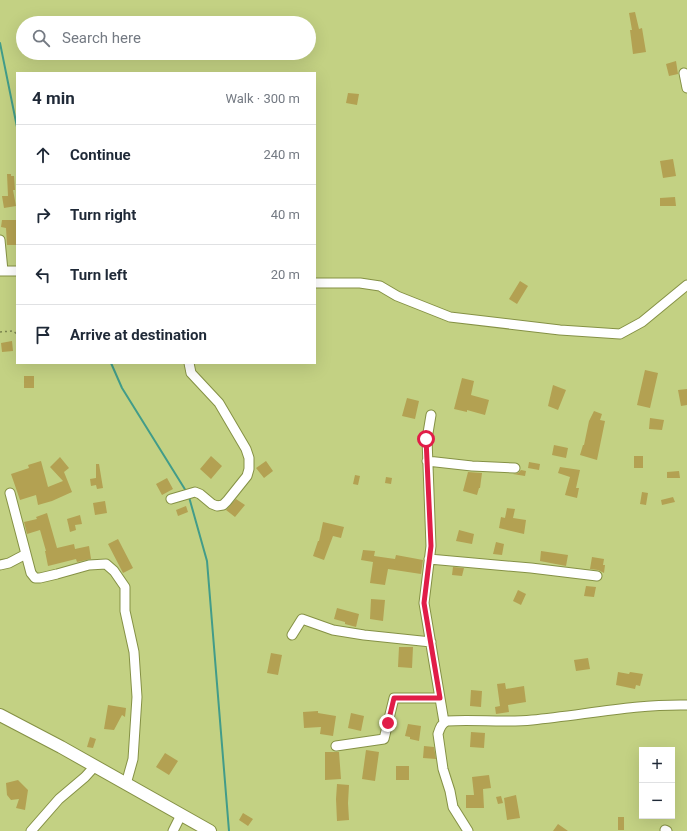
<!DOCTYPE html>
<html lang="en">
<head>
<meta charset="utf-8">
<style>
  :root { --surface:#fff; --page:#f6f6f7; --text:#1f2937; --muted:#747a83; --line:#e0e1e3 }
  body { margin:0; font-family:Roboto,sans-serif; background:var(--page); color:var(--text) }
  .controls { position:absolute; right:12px; bottom:12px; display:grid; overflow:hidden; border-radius:0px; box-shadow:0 4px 16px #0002 }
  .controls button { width:36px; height:36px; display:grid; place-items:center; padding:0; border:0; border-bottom:1px solid var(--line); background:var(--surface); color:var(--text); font:20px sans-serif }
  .stop { position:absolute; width:12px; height:12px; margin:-9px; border:3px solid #e11d48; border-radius:50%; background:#fff }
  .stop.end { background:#e11d48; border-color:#fff; box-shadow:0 1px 4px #0008 }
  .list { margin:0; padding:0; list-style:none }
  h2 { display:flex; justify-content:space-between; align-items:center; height:52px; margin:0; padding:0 16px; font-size:17px }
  h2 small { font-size:13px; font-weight:400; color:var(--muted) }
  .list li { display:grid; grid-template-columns:26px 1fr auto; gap:12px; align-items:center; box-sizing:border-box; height:60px; padding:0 16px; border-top:1px solid var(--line) }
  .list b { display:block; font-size:15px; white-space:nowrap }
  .list em { font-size:13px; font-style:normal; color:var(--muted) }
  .icon { flex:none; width:22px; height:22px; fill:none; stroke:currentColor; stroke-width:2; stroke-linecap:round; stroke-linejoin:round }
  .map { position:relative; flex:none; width:687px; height:831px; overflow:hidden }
  .search { position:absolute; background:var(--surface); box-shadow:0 4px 16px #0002; left:16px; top:16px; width:300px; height:44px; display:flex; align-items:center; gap:10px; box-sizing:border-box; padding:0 14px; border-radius:22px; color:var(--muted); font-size:15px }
  .panel { position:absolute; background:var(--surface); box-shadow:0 4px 16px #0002; left:16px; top:72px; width:300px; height:292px; border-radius:0px }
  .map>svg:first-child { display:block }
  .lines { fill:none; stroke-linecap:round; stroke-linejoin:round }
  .stream { stroke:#429c89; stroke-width:2 }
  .building { fill:#b3a152 }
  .street-casing { stroke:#859145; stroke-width:11 }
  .secondary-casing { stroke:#859145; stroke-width:14 }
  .path { stroke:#7c8650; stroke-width:1.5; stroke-dasharray:2 3; stroke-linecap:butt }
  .street { stroke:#fff; stroke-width:9 }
  .secondary { stroke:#fff; stroke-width:12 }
  .route { stroke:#e11d48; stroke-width:5 }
</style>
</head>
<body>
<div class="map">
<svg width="687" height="831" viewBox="0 0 687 831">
  <rect width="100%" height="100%" fill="#c3d183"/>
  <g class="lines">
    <path class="stream" d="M0 43 17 127
      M111 363 122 388 186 491
      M189 497 207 561 229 831"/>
  </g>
  <path class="building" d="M635 12 639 29 642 28 646 52 633 54 630 30H632L629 13Z
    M676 61 678 74 669 76 666 64Z
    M348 93 359 94 357 105 346 103Z
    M673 159 676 176 663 178 660 161Z
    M7 174H11V176H14L15 190H13L16 206 4 208 2 196H8Z
    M675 197 676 206H660V198Z
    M2 220H17V245H7L6 228 1 227Z
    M520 281 528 286 517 304 509 299Z
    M12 341 13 351 2 352 1 343Z
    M645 370 658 373 650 408 637 405Z
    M24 376H34V388H24Z
    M462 378 474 381 471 395 489 400 485 415 467 410V412L454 409Z
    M553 385 566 390 558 410 548 406Z
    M687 389V405L681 406 678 390Z
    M407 398 419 401 415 419 402 416Z
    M594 411 602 414 600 420 605 421 597 460 580 455 583 445H584L589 421Z
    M650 418 664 420 662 430 649 429Z
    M554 445 568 448 566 458 552 455Z
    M211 456 222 466 211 479 200 469Z
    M634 456H643V468H634Z
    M60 457 69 468 64 472 72 492 52 501 38 505 36 495 20 500 11 474 29 468 28 465 41 461 48 487 63 481 50 467Z
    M266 461 273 471 264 478 256 468Z
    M529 462 540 464 539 470 528 468Z
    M96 464H99L103 488 97 489 96 485 91 486 90 479 96 478Z
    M560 467 580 470 576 488H579L577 498 565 495 570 477 558 473Z
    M521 470 526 471 525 476 513 474 518 473Z
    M679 471 680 478H667V472Z
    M468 472 482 473 480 488H479L477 495 463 491Z
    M355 475 360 476 358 485 353 484Z
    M386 477 392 478 391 484 385 483Z
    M167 478 173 489 162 495 156 484Z
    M642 492 648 493 646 505 640 504Z
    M673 497 675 502 662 505 661 500Z
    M236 499 245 505 235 517 226 510Z
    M105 501 107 513 95 515 93 503Z
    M186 506 188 512 178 516 176 510Z
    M507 508 515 509 513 518 526 520 524 534 499 528 501 517 505 518Z
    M47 513 57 548 74 544 75 549 89 546 91 559 77 562 76 559 48 566 45 551H46L40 530 27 534 24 522 37 519 36 517Z
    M80 515 82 524 75 525 76 530 70 532 67 519Z
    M323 522 344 527 341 538 333 536 324 560 313 556 318 541H319Z
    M459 530 474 534 472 544 456 541Z
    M118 539 133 568 123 573 108 544Z
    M496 542 504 544 502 555 493 554Z
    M363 550 375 551 374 556 395 559 396 555 423 560 421 574 388 569 385 585 370 583 373 562 361 560Z
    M541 551 568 555 566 566 540 561Z
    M592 557 604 559 603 565H605L604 573 598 570 590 569Z
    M453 567 464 568 462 576 452 575Z
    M586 586 596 587 594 597 584 596Z
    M518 590 526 594 521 605 513 601Z
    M371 599 385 600 383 621 370 619Z
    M337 608 359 614 356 627 345 624V622L334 619Z
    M399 647H413L412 668 398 667Z
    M271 653 282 655 278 675 267 673Z
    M588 658 590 669 576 671 574 660Z
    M618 672 629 674 630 672 643 674 640 686 636 685 635 689 616 685Z
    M505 683 506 689 524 686 526 702 508 705 509 712 496 714 495 707 500 706 497 684Z
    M471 690 482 691 481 707 470 706Z
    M108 705 126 708 125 717 122 715 114 730 104 729Z
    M318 711V713L336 716 333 736 320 734 321 727 304 728 303 712Z
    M351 713 364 716 361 731 348 728Z
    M408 724 421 726 419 741 410 739V737L405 736Z
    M471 732 485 733 484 748 470 747Z
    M90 737 96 739 93 748 87 747Z
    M424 746 434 747 436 759 423 758Z
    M366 750 379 752 375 781 362 779Z
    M325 752H339L341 779 325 780Z
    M165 753 178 761 169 775 156 767Z
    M396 766H409V780H396Z
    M489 775 491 788 483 789 484 808H466V795H474L472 777Z
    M18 780 28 790 25 810 16 808 19 799 11 800 7 795 6 783Z
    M337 784 349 785 348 803 349 820 337 821 336 799Z
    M516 795 520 818 507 820 504 798Z
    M501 796 503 803 498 804 496 797Z
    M243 813 253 819 248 826 239 820Z
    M618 817H624V830H618Z
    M558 824 568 831H553Z"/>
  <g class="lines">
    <defs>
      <path id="street" d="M684 73 687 88
        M0 240 3 271
        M0 271H17
        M315 283H360L380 286 397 296 450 317 560 330 620 334 642 322 687 285
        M431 415 427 439 431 546 424 603 444 722
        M427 461 472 466 515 468
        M10 493 31 573 35 578H40L57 574 89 565 106 564 114 571 125 587V611L134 652 137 697 133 759 126 784
        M171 499 195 492 200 494 212 504 217 506 223 505 227 501 247 476 249 469V458L246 449 219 403 191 373 189 363
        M429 559 531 568 597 576
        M0 565 9 563 26 554
        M292 635 302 619 333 630 364 635 431 642
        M336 746 384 739 394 698H440
        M665 830 667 831
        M31 831 59 799 85 777 95 766
        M173 831 181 815
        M468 831 453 807 450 791 443 769 438 734C440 728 441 724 447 721 475 719 504 723 532 720 584 715 635 704 687 705"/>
      <path id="secondary" d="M0 715 61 747 210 831"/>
    </defs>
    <use href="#street" class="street-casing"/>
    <use href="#secondary" class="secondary-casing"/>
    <path class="path" d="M0 332 13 331 17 334"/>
    <use href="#street" class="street"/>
    <use href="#secondary" class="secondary"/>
  </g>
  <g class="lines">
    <path class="route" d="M388 723 394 698H440L424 603 431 546 426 439"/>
  </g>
</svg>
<div class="controls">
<button>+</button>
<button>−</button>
</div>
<div class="stop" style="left:426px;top:439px"></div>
<div class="stop end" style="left:388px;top:723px"></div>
<div class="search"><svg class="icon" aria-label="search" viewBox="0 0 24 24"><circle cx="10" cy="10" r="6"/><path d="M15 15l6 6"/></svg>Search here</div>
<section class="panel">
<h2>4 min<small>Walk · 300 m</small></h2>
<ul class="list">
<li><svg class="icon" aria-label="ahead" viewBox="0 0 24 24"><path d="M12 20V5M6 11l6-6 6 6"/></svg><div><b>Continue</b></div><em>240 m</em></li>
<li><svg class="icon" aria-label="right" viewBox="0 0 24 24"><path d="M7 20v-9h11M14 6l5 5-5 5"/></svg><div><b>Turn right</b></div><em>40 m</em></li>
<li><svg class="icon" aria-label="left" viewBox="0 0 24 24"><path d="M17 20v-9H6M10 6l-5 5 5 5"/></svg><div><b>Turn left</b></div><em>20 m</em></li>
<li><svg class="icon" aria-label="arrive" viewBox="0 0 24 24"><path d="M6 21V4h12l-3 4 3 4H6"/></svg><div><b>Arrive at destination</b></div></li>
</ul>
</section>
</div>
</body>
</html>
